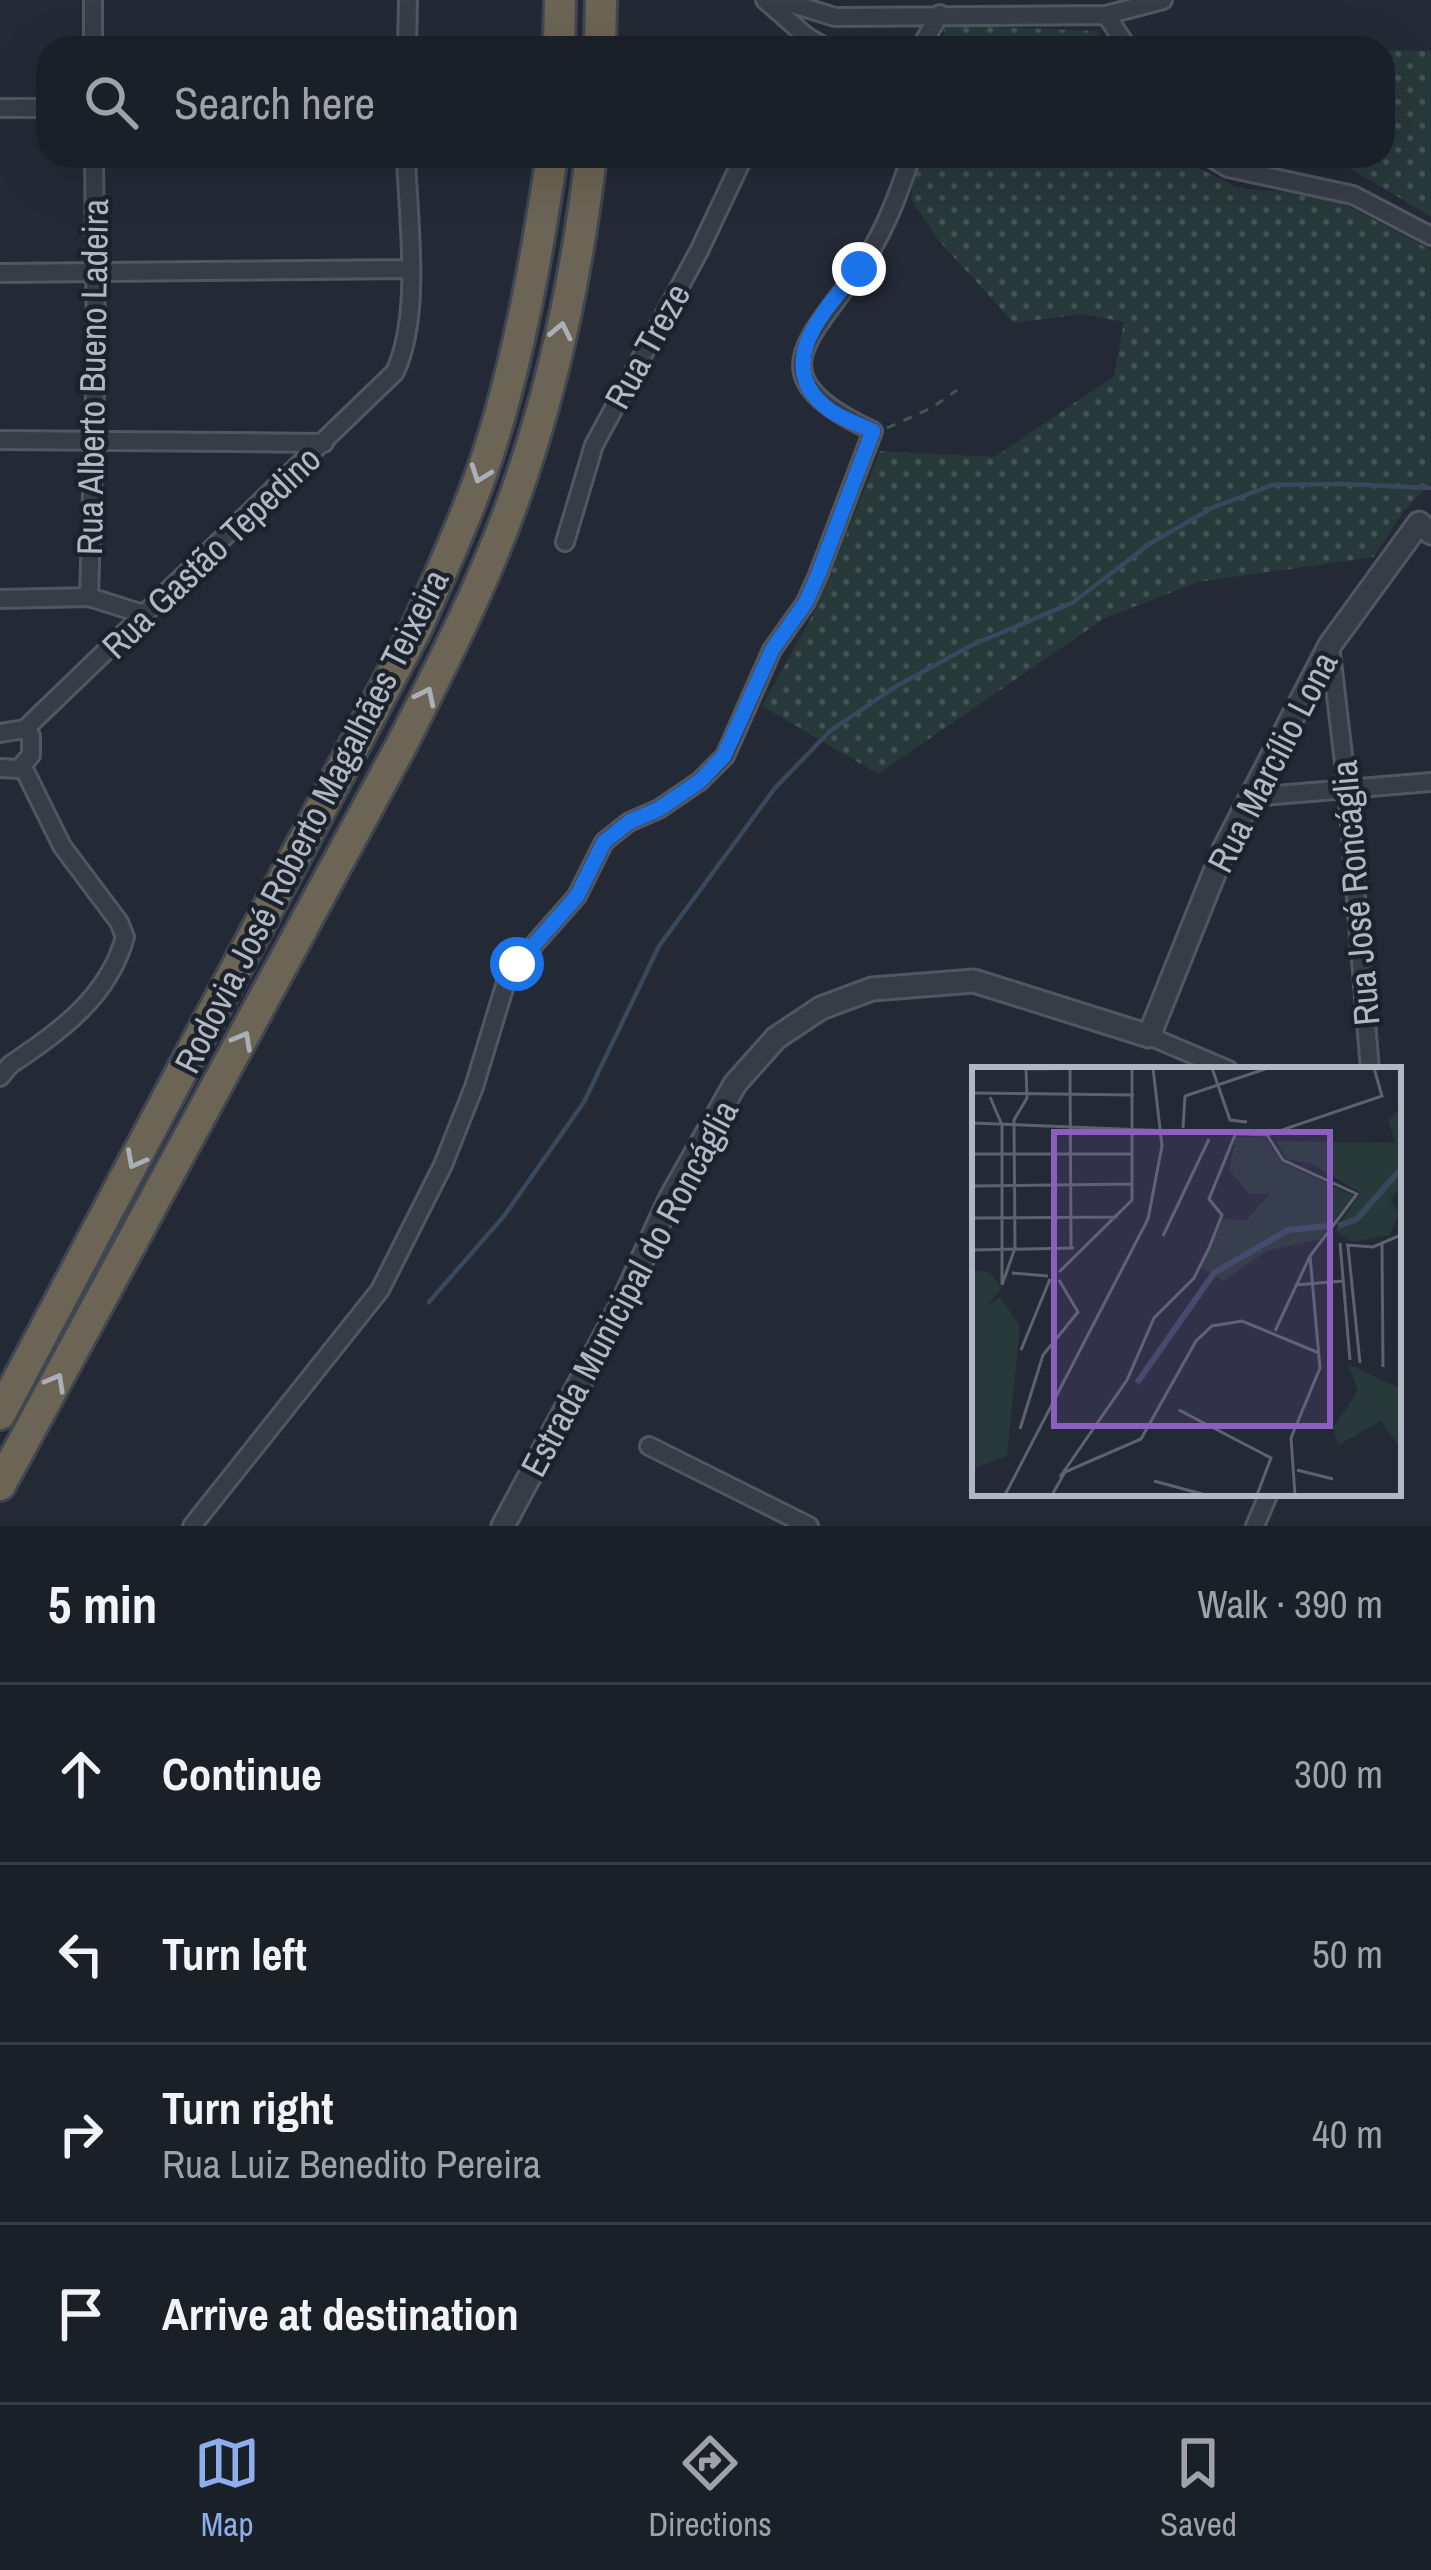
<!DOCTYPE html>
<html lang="en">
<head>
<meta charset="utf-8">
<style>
  :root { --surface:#1a2028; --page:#272d34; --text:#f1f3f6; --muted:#9fa3a8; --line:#383e45; --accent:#8eadec }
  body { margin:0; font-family:"Archivo Narrow",sans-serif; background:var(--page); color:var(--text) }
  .stop { position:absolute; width:36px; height:36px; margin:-27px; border:9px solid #1a73e8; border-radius:50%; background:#fff }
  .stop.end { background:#1a73e8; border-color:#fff; box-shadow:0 3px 12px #0008 }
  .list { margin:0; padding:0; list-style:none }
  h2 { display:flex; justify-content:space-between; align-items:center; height:156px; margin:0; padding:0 48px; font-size:51px }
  h2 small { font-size:39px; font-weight:400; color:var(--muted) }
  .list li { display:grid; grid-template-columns:78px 1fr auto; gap:36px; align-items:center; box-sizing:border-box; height:180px; padding:0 48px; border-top:3px solid var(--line) }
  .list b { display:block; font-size:45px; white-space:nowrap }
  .list p { margin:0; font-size:39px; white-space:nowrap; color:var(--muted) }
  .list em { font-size:39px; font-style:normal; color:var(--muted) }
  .icon { flex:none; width:66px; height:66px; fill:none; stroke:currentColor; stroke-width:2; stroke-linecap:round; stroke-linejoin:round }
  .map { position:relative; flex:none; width:1431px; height:1526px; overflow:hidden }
  .search { position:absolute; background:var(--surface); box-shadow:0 12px 48px #0002; left:36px; right:36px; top:36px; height:132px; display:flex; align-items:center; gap:30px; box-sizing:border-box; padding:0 42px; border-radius:36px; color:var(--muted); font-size:45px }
  .sheet { height:876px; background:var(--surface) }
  nav { display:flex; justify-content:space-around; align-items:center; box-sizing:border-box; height:168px; border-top:3px solid var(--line); background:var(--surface); font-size:33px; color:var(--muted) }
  nav a { display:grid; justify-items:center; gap:6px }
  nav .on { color:var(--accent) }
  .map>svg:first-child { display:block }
  .grass { fill:url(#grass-dots) }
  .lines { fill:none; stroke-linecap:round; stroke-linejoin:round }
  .stream { stroke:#3a485e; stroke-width:4.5 }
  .minor-casing { stroke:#515762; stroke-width:22 }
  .tertiary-casing { stroke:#515762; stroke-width:27 }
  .motorway-casing { stroke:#414752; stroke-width:36 }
  .path { stroke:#455457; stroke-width:3; stroke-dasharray:9 9; stroke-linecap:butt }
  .minor { stroke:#373d47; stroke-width:16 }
  .tertiary { stroke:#373d47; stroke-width:21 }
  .motorway { stroke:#6c6454; stroke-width:30 }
  .oneway { stroke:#aaafb8 }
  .route { stroke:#1a73e8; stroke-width:15 }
  .labels { text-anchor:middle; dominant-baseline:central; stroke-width:9; stroke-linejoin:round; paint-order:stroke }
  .street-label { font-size:36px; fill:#b1b7c3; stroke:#1c222c }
  .inset-river { fill:none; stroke:#3a485e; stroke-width:6 }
  .inset-road { fill:none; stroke:#5c626e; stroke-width:3 }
  .view { fill:#8e5dc0; fill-opacity:0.15; stroke:#8e5dc0; stroke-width:6 }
  .inset-edge { fill:none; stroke:#b1b7c3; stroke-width:6 }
</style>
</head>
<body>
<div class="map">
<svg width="1431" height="1526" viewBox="0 0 1431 1526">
  <defs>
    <pattern id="grass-dots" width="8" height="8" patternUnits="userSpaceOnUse" patternTransform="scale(3)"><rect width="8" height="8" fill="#28393a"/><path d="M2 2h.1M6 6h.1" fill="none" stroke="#455355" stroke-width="1.8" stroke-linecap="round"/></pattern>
  </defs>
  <rect width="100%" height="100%" fill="#232a36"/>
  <path class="grass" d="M945 25 1096 31 1111 48H941Z
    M1383 50 1431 51V217L1342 163 1252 160 1244 156H1383Z
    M916 156H1176L1238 188 1327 195 1431 250V482L1403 512 1374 557 1198 582 1105 618 878 774 762 706 816 609 880 451 995 457 1114 376 1124 322 1081 314 1014 323 939 241 911 199Z"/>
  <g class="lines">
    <path class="stream" d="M429 1302 504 1216 584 1102 659 946 775 788 830 731 895 687 972 645 1072 603 1151 543 1214 507 1272 485 1344 484 1431 488"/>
    <defs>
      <path id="minor" d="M765 0 806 36 826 48
        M780 0 835 17 1106 15 1163 0
        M1106 15 1128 48
        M93 48V0
        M407 48 408 0
        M920 48 940 14
        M0 108H48
        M1208 156 1228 168 1353 195 1431 236
        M0 273 409 269
        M0 440 324 443
        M565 542 594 445 699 251 744 156
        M89 597 96 356 94 156
        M0 599 89 597 143 614
        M1330 645 1347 788 1370 1070
        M25 729 395 372C422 313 408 222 406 156
        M0 733 25 729 31 736V755L19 769 0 768
        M1251 797 1431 782
        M1149 1036 1229 1070
        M0 1077 10 1065C60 1031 108 998 125 937L119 922 62 846 23 767
        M649 1446 809 1526
        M192 1526 380 1290 443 1165 474 1087 506 982 517 964 577 896 604 842 629 822 659 809 700 781 725 756 772 650 806 602 818 575 873 431C757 377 806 344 860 268 884 233 898 196 911 156
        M1255 1526 1269 1493"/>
      <path id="tertiary" d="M503 1526 621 1306 670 1199 735 1084 776 1038 821 1008 872 989 974 981 1149 1036 1224 849 1330 645 1419 523 1431 533"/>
      <path id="motorway" d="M559 48 560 0
        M600 48 601 0
        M0 1414 416 629C442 570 470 510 490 448 520 353 537 254 552 156
        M0 1485 401 746C441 667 482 587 512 504 553 392 577 274 591 156"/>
    </defs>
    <use href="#minor" class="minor-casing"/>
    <use href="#tertiary" class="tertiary-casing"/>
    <use href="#motorway" class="motorway-casing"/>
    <path class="path" d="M887 428 933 407 957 390"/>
    <use href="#minor" class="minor"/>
    <use href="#tertiary" class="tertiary"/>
    <use href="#motorway" class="motorway"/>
  </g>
  <defs><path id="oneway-chevron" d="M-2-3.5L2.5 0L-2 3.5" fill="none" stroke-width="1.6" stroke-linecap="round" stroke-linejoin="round" transform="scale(3)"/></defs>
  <g class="oneway">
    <use href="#oneway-chevron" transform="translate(561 331) rotate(-78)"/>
    <use href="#oneway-chevron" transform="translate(480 474) rotate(110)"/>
    <use href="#oneway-chevron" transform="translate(426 696) rotate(-64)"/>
    <use href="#oneway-chevron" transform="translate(243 1040) rotate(-61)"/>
    <use href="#oneway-chevron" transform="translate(135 1160) rotate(118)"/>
    <use href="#oneway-chevron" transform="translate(56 1382) rotate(-61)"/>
  </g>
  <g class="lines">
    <path class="route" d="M517 964 577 896 604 842 629 822 659 809 700 781 724 756 772 650 806 602 818 575 873 431C860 425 843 419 831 411 768 366 826 309 859 269"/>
  </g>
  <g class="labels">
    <g class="street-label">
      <text transform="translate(647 346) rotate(-61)">Rua Treze</text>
      <text transform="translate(92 377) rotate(-89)">Rua Alberto Bueno Ladeira</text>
      <text transform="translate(211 552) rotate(-44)">Rua Gastão Tepedino</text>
      <text transform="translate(1272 762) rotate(-63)">Rua Marcílio Lona</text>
      <text transform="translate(311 821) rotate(-63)">Rodovia José Roberto Magalhães Teixeira</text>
      <text transform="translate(1355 893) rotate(-95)">Rua José Roncáglia</text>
      <text transform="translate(629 1288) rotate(-62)">Estrada Municipal do Roncáglia</text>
    </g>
  </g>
  <g transform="translate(972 1067)">
    <rect width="429" height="429" fill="#232a36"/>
    <path d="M429 41V119L418 133 427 146 417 168 380 175 363 163 389 126 340 97 314 92 304 74 424 76 416 53ZM264 70 293 71 309 95 382 129 347 172 295 184 251 214 229 201 251 152 274 153 298 127H277L257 103ZM28 230 48 259 35 389 0 402V248Z" fill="#28393a"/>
    <path d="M0 202 18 206 30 221 7 248H0ZM376 297 429 322V382L409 354 366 378 361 361 386 324Z" fill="#28393a"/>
    <path class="inset-river" d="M366 159 385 152 429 102M165 316 242 206 316 163 356 159"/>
    <path class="inset-road" d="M98 1 99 180M240 1 258 53 275 55M54 2 133 1M0 26 162 28M18 30 30 58V218M0 56 295 68 410 29 402 1M211 61 213 29 296 1M295 68 311 93 385 127 338 189 303 264M0 87H160M0 119 161 117M0 151 145 150M191 169 237 72M368 176 378 293M410 177 411 300M374 178 401 180 429 168M376 179 388 296M0 183 102 181M87 205 160 133V1M40 206 76 209M30 218 43 181 42 53 55 31 54 1M323 218 371 214M49 283 78 212M207 343 299 391 285 428M48 362 71 288 106 245 87 213M325 403 361 412M88 410 155 313 182 251 222 211 237 181 250 148 237 132 263 68M182 414 234 428M33 428 176 152 190 79 181 1M80 428 93 405 169 372 224 274 240 259 270 254 347 286M323 428 319 371 348 301 338 189"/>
    <path class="view" d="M82 65H358V359H82Z"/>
    <rect width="429" height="429" class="inset-edge"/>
  </g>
</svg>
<div class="stop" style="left:517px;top:964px"></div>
<div class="stop end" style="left:859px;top:269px"></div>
<div class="search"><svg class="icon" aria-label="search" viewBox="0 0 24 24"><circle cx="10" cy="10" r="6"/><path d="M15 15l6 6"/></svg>Search here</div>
</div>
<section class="sheet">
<h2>5 min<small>Walk · 390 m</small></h2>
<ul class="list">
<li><svg class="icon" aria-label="ahead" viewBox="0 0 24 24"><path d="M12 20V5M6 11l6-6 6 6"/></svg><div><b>Continue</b></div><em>300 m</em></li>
<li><svg class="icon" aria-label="left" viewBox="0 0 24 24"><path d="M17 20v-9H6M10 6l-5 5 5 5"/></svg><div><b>Turn left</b></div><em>50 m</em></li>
<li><svg class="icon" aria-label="right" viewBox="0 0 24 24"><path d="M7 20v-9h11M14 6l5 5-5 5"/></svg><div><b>Turn right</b><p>Rua Luiz Benedito Pereira</p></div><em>40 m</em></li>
<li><svg class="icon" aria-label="arrive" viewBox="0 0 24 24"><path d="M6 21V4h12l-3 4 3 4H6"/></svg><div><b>Arrive at destination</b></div></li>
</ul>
</section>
<nav>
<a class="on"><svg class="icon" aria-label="map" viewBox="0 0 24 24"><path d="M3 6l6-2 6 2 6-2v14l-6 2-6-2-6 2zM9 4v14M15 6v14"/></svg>Map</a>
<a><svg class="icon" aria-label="directions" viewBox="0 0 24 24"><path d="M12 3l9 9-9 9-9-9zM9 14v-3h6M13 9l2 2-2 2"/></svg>Directions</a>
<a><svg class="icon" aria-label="saved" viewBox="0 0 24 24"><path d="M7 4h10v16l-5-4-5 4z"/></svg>Saved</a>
</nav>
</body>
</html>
